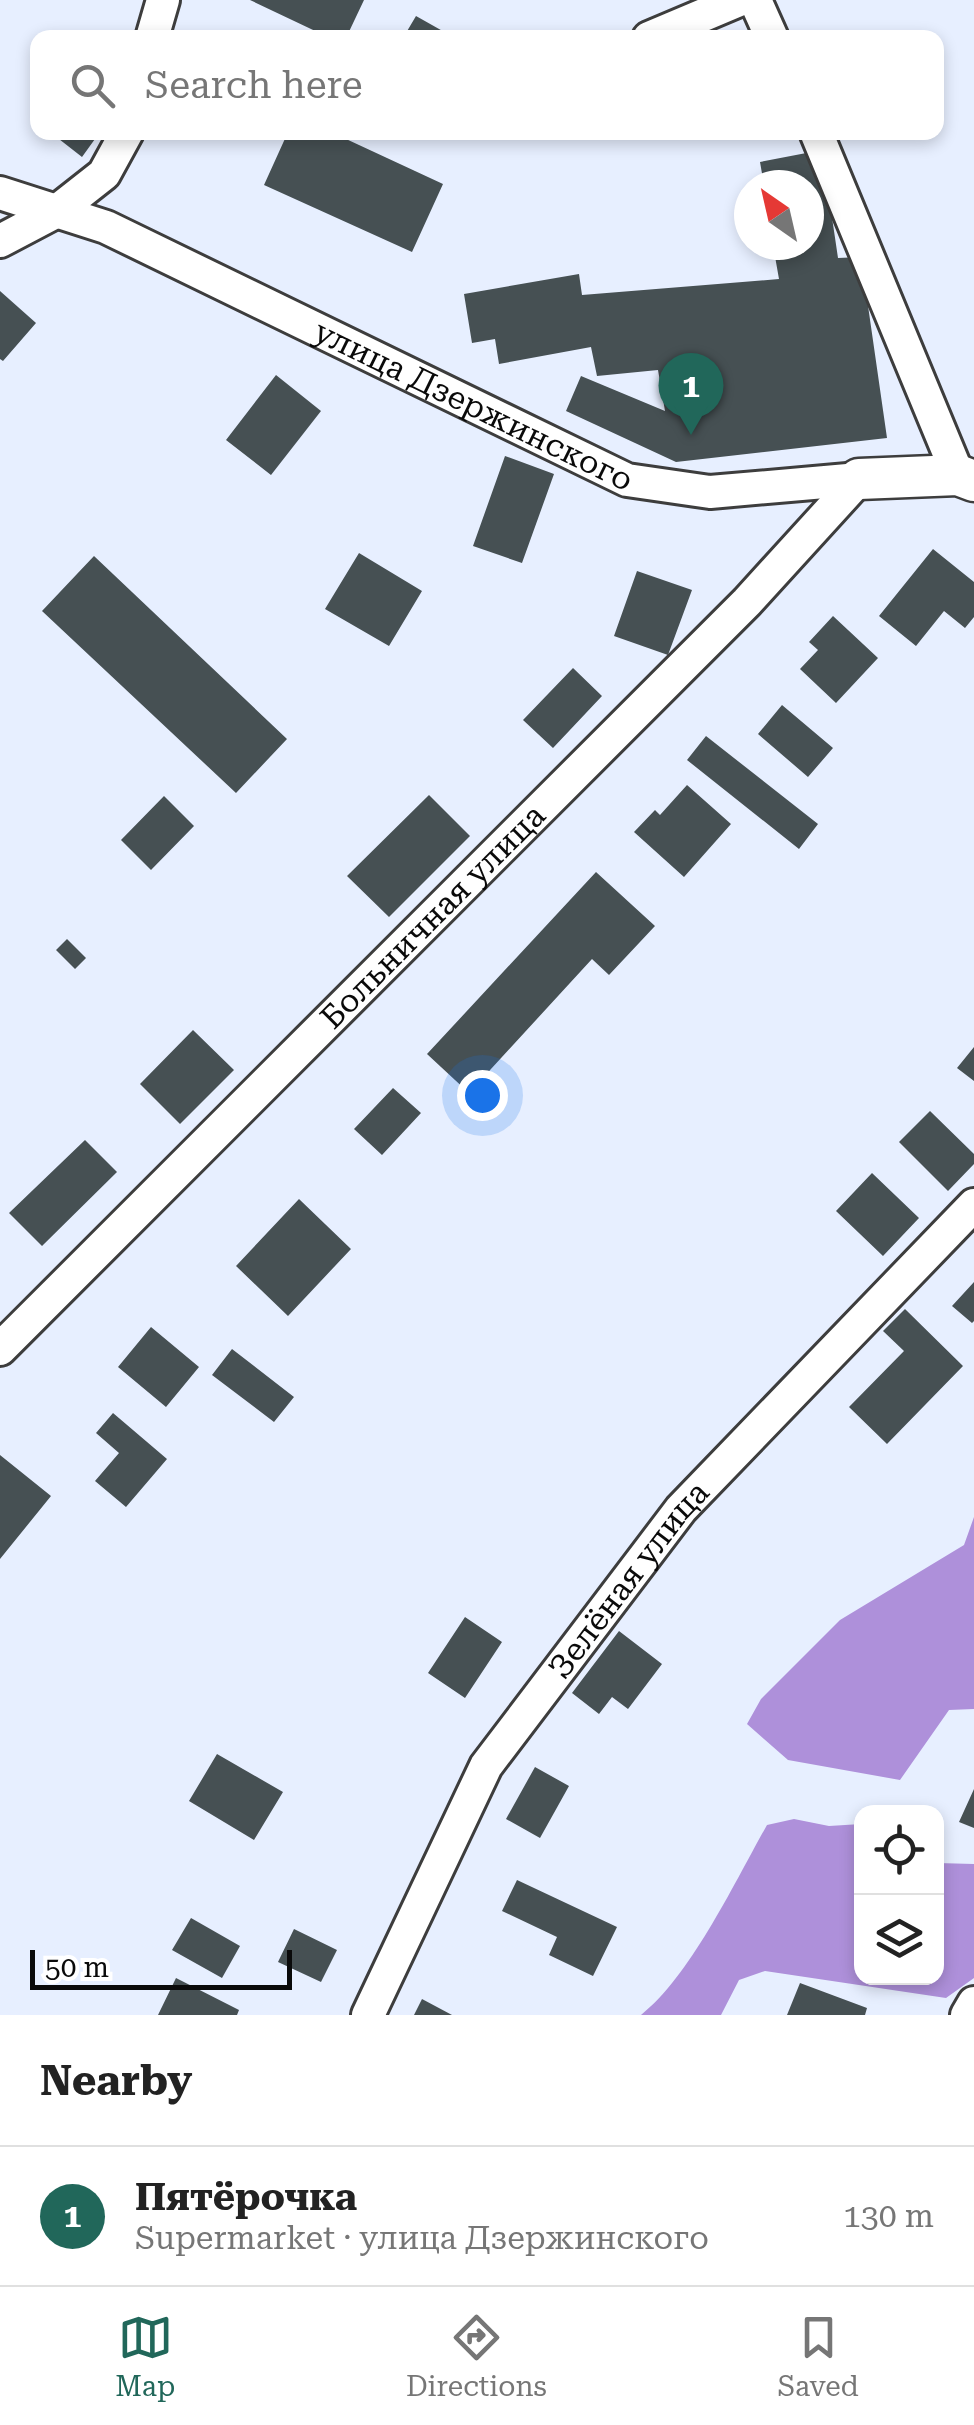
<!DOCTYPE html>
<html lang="en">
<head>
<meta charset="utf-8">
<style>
  :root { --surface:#fff; --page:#f2f2f2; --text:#222; --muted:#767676; --line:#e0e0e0; --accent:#21675a }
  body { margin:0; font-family:"Roboto Serif",serif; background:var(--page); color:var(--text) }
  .controls { position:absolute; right:30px; bottom:30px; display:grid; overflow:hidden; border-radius:20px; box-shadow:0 5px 15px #0003 }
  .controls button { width:90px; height:90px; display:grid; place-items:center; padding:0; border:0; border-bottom:2px solid var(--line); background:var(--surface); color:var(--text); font:50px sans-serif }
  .compass { position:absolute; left:734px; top:170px; width:90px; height:90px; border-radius:50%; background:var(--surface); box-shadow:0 5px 15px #0003; rotate:326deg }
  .scale { position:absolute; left:30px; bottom:25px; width:262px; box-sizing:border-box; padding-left:10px; border:5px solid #0a0a0a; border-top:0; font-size:28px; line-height:35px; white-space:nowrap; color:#0a0a0a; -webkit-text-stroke:8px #fff; paint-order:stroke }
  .you { position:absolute; left:482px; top:1095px; width:35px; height:35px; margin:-25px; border:8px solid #fff; border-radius:50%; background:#1a73e8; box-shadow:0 0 0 15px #1a73e833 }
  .badge { display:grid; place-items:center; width:65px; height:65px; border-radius:50%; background:var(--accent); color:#fff; font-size:32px; font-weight:700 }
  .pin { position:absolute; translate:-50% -82px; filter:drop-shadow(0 2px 5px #0008) }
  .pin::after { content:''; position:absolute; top:52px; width:35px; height:30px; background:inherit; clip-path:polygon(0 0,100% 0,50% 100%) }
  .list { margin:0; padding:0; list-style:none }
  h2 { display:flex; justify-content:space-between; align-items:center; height:130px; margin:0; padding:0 40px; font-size:42px }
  h2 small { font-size:32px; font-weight:400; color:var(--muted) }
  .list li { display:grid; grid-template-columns:65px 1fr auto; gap:30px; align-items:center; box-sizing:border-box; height:140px; padding:0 40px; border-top:2px solid var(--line) }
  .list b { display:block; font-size:38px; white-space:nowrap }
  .list p { margin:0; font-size:32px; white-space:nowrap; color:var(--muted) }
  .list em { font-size:32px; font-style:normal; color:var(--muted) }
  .icon { flex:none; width:55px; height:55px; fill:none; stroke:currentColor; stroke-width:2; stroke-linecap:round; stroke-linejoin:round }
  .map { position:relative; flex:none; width:974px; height:2015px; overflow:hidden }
  .search { position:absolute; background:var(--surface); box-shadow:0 5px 15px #0003; left:30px; right:30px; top:30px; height:110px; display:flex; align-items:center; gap:25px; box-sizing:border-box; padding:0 35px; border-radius:20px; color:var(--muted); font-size:38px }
  .sheet { height:270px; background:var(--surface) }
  nav { display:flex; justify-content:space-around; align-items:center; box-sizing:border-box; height:140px; border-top:2px solid var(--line); background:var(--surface); font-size:28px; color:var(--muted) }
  nav a { display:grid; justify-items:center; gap:5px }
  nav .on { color:var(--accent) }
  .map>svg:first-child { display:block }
  .forest { fill:#ae90da }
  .building { fill:#465053 }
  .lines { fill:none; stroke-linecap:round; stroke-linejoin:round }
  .minor-casing { stroke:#3d3d3d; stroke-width:38 }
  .tertiary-casing { stroke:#3d3d3d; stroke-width:45 }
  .minor { stroke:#fff; stroke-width:32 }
  .tertiary { stroke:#fff; stroke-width:40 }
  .labels { text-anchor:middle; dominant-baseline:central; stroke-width:10; stroke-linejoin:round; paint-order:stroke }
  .street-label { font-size:32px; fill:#0a0a0a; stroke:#fff }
</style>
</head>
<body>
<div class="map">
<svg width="974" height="2015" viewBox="0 0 974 2015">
  <rect width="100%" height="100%" fill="#e7efff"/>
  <path class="forest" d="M974 1517V1709L949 1710 900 1780 788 1760 747 1724 761 1699 840 1620 964 1545Z
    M794 1819 829 1826 861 1824 862 1978H936L937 1863 974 1864V1978L946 1998 765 1971 739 1980 721 2015H641C690 1977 736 1880 767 1825Z"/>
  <path class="building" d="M250 0H364L346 38H330Z
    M416 16 455 38H403Z
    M50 132H100L82 157Z
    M288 132H331L443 184 412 252 264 185Z
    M822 150 838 258 861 257 887 438 676 462 566 411 581 376 665 411 658 370 597 376 591 347 499 364 495 339 472 343 464 294 579 274 582 295 779 279 773 245H809V185H764L760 162Z
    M0 291 36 323 3 361 0 359Z
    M276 375 321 411 271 475 226 440Z
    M505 456 554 474 522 563 473 546Z
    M933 549 974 582V617L965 628 944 611 916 646 879 616Z
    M359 553 422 591 389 646 325 609Z
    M94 556 287 739 236 793 42 611Z
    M637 571 692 590 668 655 614 636Z
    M833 616 878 658 836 703 800 669 818 650 809 642Z
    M573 668 602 696 553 748 523 720Z
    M782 705 833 748 808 777 758 734Z
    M706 736 818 824 799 849 687 760Z
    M687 785 731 824 684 877 634 832 655 810 660 815Z
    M429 795 470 836 389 917 347 876Z
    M164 796 194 826 151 870 121 840Z
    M596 872 655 926 609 975 592 959 469 1093 427 1054Z
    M67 939 86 958 75 969 56 950Z
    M193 1030 234 1070 180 1124 140 1084Z
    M974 1047V1081L957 1068Z
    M393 1088 421 1113 382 1155 354 1129Z
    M930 1111 974 1154V1164L948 1191 899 1142Z
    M85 1140 117 1172 42 1246 9 1213Z
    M872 1173 919 1218 883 1256 836 1211Z
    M299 1199 351 1249 288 1316 236 1266Z
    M974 1282V1321L972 1323 952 1306Z
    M905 1309 963 1366 887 1444 849 1407 904 1351 883 1331Z
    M151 1327 199 1367 166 1407 118 1367Z
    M232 1349 294 1397 274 1422 212 1375Z
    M113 1413 167 1459 126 1507 95 1481 119 1453 96 1433Z
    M0 1455 51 1496 0 1559Z
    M465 1617 502 1642 465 1698 428 1673Z
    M619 1631 662 1664 628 1709 612 1697 599 1714 572 1693Z
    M217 1754 283 1792 254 1840 189 1801Z
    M535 1767 569 1786 540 1838 506 1819Z
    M974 1789V1828L959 1822Z
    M517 1880 617 1927 593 1976 549 1955 557 1937 502 1911Z
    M191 1918 240 1946 222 1978 172 1950Z
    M294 1929 337 1950 321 1982 278 1962Z
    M176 1978 239 2010 237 2015H158Z
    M800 1983 867 2008 865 2015H787Z
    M422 1999 452 2015H414Z"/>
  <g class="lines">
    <defs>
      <g id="minor">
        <path d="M755 0 772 38"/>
        <path d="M152 38 163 0"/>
        <path d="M649 38 739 0"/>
        <path d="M816 132 958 475"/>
        <path id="s1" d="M0 193 106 227 627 480 710 492 859 479"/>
        <path d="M0 241 57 211 104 174 127 132"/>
        <path id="s2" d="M0 1349 747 602 859 479"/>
        <path id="s3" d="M368 2015 486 1766 681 1509 974 1205"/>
        <path d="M967 2015 974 2003"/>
      </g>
      <path id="tertiary" d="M859 479 958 475 974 481"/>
    </defs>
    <use href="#minor" class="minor-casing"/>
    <use href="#tertiary" class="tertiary-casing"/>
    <use href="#minor" class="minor"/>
    <use href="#tertiary" class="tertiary"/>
  </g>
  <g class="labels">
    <g class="street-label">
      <text stroke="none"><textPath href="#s1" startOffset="520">улица Дзержинского</textPath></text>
      <text stroke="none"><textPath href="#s2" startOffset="612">Больничная улица</textPath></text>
      <text stroke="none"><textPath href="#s3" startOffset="510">Зелёная улица</textPath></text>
    </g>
  </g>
</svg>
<div class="controls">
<button><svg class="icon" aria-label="locate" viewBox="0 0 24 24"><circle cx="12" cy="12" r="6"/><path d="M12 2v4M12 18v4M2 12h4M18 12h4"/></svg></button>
<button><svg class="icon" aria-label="layers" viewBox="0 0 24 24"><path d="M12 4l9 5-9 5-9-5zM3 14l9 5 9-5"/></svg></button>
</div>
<svg class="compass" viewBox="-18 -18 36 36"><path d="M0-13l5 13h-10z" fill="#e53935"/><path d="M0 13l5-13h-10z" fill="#767676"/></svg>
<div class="scale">50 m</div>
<div class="you"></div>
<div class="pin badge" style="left:691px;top:435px">1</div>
<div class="search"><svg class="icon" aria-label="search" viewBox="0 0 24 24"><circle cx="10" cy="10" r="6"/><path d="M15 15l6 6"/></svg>Search here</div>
</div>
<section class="sheet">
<h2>Nearby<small></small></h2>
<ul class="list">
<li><span class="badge">1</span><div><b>Пятёрочка</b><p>Supermarket · улица Дзержинского</p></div><em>130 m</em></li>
</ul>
</section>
<nav>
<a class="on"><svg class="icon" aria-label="map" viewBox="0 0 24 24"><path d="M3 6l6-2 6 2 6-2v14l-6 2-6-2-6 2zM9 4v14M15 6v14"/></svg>Map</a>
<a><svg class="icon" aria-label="directions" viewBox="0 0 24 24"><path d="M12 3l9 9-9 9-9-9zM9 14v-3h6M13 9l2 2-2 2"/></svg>Directions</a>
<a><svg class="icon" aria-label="saved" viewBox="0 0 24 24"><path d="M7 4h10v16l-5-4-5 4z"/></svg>Saved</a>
</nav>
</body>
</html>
